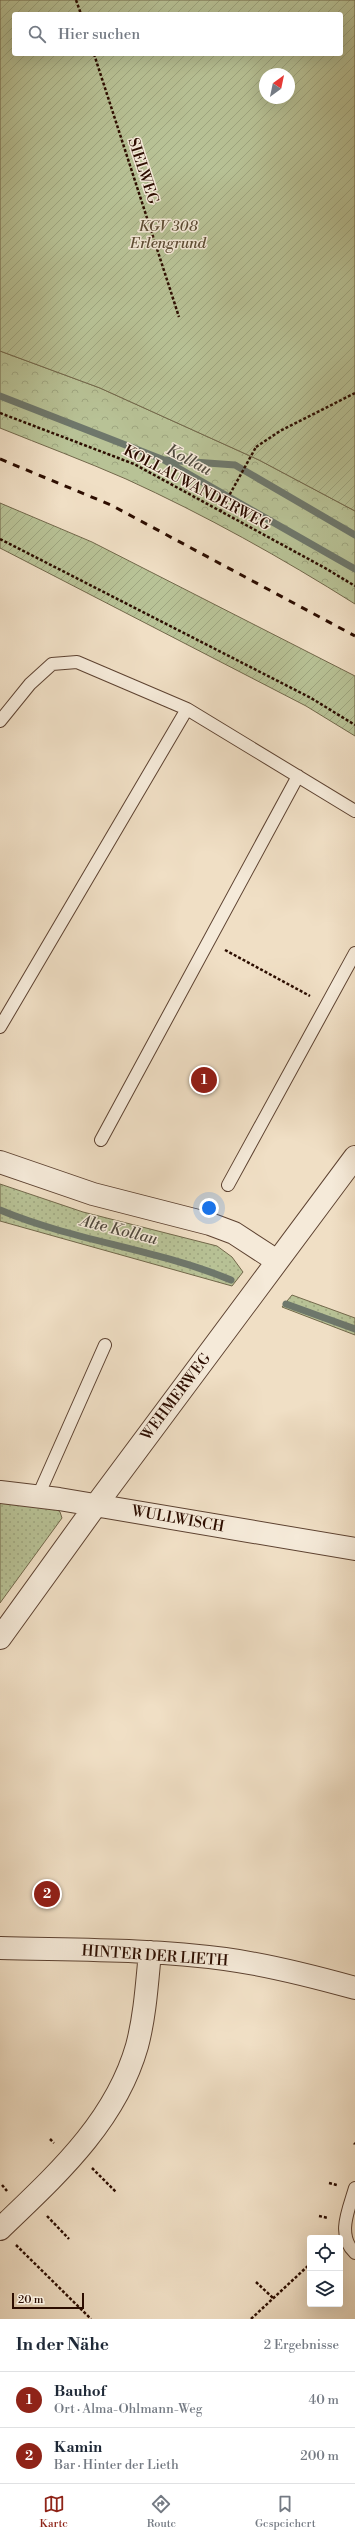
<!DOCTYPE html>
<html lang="de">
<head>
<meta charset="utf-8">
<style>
  :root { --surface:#fff; --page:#f2f2f3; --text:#1f2937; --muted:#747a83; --line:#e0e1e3; --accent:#8f2418 }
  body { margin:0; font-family:"Libre Bodoni",serif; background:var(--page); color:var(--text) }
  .controls { position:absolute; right:12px; bottom:12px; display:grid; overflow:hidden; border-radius:4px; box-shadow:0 4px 16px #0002 }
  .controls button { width:36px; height:36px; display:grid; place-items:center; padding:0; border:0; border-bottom:1px solid var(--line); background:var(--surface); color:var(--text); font:20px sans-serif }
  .compass { position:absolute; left:259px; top:68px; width:36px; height:36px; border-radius:50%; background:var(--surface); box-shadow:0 4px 16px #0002; rotate:33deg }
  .scale { position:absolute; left:12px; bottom:10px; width:72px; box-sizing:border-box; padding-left:4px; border:2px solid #2c0d00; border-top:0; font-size:11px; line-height:14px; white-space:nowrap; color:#2c0d00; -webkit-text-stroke:3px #f5ead9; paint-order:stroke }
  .you { position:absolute; left:209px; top:1208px; width:14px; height:14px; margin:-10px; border:3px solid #fff; border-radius:50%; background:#1a73e8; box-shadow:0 0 0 6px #1a73e833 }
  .badge { display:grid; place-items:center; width:26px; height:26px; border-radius:50%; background:var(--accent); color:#fff; font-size:13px; font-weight:700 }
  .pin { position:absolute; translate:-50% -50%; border:2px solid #fff; box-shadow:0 1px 4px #0006 }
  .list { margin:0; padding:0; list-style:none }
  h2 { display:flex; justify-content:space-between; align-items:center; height:52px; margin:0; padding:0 16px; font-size:17px }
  h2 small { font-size:13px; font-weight:400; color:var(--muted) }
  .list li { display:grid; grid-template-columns:26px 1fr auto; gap:12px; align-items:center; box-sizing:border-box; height:56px; padding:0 16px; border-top:1px solid var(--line) }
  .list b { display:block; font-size:15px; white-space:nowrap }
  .list p { margin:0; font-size:13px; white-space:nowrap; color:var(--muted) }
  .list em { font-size:13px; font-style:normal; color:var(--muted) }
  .icon { flex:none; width:22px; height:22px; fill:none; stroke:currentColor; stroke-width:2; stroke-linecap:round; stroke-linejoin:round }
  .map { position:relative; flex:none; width:355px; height:2319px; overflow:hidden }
  .search { position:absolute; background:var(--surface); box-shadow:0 4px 16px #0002; left:12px; right:12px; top:12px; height:44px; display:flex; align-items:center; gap:10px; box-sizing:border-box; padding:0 14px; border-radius:4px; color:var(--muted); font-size:15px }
  .sheet { height:164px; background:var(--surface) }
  nav { display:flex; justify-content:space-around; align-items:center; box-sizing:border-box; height:56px; border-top:1px solid var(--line); background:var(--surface); font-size:11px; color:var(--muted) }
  nav a { display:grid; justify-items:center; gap:2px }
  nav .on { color:var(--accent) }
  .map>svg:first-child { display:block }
  .grass { fill:url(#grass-dots); stroke:#72684b }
  .forest { fill:url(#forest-crowns); stroke:#72684b }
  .garden { fill:url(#garden-furrows); stroke:#72684b; fill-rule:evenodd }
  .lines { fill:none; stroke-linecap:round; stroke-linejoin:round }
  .stream { stroke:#6e776b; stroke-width:7 }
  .lane-casing { stroke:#5d4231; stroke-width:14 }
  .street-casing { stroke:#5d4231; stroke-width:24 }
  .path { stroke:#2c0d00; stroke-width:2.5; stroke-dasharray:3 2; stroke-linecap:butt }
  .lane { stroke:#f5ead9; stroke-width:12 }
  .street { stroke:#f5ead9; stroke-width:22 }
  .rail { stroke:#2c0d00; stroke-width:3; stroke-dasharray:7 7; stroke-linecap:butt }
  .path-bridge { stroke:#2c0d00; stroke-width:2.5; stroke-dasharray:3 2; stroke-linecap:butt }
  .labels { text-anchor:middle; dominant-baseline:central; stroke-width:3; stroke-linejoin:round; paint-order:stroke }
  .street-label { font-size:15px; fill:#2c0d00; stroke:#f5ead9 }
  .park-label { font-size:15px; font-style:italic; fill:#5d4c34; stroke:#f5ead9 }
  .water-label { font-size:16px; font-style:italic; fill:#524b3f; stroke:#f5ead9 }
</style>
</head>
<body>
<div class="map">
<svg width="355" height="2319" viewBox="0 0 355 2319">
  <defs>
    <pattern id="grass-dots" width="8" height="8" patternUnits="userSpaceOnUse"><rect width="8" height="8" fill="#b8c296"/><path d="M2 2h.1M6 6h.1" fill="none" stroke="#9ea680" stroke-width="1.8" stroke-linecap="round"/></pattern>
    <pattern id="forest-crowns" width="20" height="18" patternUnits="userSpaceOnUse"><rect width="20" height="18" fill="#b8c296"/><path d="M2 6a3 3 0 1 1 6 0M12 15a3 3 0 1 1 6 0" fill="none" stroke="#9ea680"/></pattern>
    <pattern id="garden-furrows" width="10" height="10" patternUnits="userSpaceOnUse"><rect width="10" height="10" fill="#b8c296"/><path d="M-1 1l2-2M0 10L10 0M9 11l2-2" fill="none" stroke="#9ea680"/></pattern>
  </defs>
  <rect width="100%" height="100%" fill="#f0dfc5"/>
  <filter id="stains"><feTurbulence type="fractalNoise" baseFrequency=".005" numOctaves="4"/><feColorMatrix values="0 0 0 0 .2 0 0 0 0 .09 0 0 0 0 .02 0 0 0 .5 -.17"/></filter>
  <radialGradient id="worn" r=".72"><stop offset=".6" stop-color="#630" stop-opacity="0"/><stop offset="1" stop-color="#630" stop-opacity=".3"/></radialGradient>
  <path class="grass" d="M0 1184 83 1212 217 1246 232 1257 243 1272 232 1286 0 1221Z
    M292 1295 355 1318V1335L282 1307Z
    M0 1501 54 1507 60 1512 62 1518 0 1603Z"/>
  <path class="forest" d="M0 351 100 388 259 460 355 511V604C282 558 205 515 126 479 85 461 42 445 0 428Z"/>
  <path class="garden" d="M0 0H355V511L259 460 100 388 0 351ZM14 14H341V54H14ZM265 74H289V98H265Z
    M0 503 92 542 355 676V736L306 706 0 548Z"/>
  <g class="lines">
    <path class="stream" d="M0 396 164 460 355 569
      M166 460 235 465 355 535
      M0 1210C74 1241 156 1249 231 1280
      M286 1304 355 1329"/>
    <defs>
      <path id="lane" d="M0 721 30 684 52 664 77 662 187 709
        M0 1027 187 709 355 811
        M101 1140 298 776
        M228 1185 355 953
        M38 1496 105 1345
        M355 2188C349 2209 336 2235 355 2253"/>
      <path id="street" d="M0 1162 93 1194 210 1224 234 1233 277 1261
        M0 1492 59 1499 355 1549
        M0 1638 96 1505 355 1157
        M0 1948C75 1950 150 1949 225 1959 269 1965 312 1976 355 1988
        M0 2229C55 2176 115 2123 137 2046 145 2016 147 1983 150 1952"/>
    </defs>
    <use href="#lane" class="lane-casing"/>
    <use href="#street" class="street-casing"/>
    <path class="path" d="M76 0 81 14
      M94 54 179 317
      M0 413 134 464 325 568 355 586
      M256 447 280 431 355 393
      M0 539 311 698 355 725
      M225 950 310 996
      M50 2139 54 2143
      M354 2143 355 2144
      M92 2168 116 2192
      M329 2183 337 2185
      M2 2185 7 2191
      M47 2216 69 2239
      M319 2216 328 2218
      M16 2245 91 2319
      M256 2282 273 2298
      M251 2319 310 2264"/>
    <use href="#lane" class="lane"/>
    <use href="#street" class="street"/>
    <path class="rail" d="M0 459 111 505 355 636"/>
    <path class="path-bridge" d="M220 512 256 447"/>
  </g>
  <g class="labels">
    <g class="street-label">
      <text transform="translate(143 171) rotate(72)">SIELWEG</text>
      <text transform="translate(197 488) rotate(28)">KOLLAUWANDERWEG</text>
      <text transform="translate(176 1397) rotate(-53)">WEHMERWEG</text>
      <text transform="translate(178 1519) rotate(10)">WULLWISCH</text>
      <text transform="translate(155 1956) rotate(4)">HINTER DER LIETH</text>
    </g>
    <g class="park-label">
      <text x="168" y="226">KGV 308<tspan x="168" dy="17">Erlengrund</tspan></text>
    </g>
    <g class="water-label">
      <text transform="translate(189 460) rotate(28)">Kollau</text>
      <text transform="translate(119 1230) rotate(14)">Alte Kollau</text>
    </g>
  </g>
  <rect width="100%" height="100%" filter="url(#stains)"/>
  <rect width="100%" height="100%" fill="url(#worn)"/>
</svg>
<div class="controls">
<button><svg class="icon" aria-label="locate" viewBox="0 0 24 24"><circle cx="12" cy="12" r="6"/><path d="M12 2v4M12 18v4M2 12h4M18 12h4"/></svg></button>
<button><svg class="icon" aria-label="layers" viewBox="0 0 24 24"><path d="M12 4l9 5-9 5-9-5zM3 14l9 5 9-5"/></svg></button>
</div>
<svg class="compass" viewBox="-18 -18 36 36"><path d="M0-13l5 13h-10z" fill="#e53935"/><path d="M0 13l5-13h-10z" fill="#747a83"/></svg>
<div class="scale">20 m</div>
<div class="you"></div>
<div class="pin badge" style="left:204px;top:1080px">1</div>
<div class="pin badge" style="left:47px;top:1894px">2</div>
<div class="search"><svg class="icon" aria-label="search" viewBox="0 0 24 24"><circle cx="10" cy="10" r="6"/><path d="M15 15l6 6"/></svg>Hier suchen</div>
</div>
<section class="sheet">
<h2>In der Nähe<small>2 Ergebnisse</small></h2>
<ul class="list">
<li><span class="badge">1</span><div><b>Bauhof</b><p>Ort · Alma-Ohlmann-Weg</p></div><em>40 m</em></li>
<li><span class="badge">2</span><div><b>Kamin</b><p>Bar · Hinter der Lieth</p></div><em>200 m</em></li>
</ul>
</section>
<nav>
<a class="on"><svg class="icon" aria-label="map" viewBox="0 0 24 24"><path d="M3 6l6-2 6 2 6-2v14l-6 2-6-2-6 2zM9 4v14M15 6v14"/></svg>Karte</a>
<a><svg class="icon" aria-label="directions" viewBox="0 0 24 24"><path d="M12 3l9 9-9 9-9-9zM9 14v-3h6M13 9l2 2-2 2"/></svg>Route</a>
<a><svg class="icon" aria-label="saved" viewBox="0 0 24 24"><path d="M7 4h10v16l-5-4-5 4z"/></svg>Gespeichert</a>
</nav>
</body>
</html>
